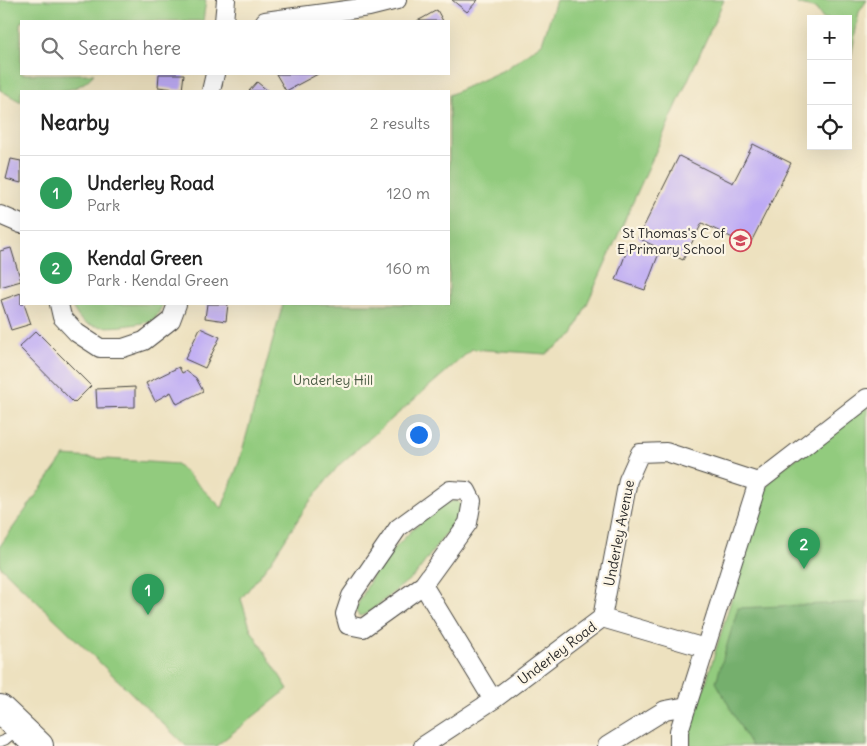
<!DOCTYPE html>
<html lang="en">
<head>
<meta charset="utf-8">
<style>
  :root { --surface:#fff; --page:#f6f6f6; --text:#222; --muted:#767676; --line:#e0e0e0; --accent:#d1495b }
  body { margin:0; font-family:Delius,sans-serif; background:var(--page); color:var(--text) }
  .controls { position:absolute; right:15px; top:15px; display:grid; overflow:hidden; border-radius:0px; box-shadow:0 5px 20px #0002 }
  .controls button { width:45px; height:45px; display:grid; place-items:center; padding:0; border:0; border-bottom:1px solid var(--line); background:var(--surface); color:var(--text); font:25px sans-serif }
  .you { position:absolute; left:418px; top:434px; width:18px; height:18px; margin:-12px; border:4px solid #fff; border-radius:50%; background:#1a73e8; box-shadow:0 0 0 8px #1a73e833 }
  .badge { display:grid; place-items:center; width:32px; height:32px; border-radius:50%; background:var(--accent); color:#fff; font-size:16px; font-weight:700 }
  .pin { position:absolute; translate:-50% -41px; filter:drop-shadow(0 1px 2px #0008) }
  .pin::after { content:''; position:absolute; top:26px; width:18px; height:15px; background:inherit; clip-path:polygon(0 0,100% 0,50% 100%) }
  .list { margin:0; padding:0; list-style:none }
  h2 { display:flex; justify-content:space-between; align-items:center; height:65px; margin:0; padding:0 20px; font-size:21px }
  h2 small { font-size:16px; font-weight:400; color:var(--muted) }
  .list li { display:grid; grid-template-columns:32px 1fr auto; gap:15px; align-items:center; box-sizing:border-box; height:75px; padding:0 20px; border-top:1px solid var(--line) }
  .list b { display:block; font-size:19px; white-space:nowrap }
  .list p { margin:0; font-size:16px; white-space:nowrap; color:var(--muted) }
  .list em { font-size:16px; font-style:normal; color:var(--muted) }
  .icon { flex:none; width:28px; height:28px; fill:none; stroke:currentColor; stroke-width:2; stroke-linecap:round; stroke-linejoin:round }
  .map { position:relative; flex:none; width:867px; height:746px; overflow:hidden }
  .search { position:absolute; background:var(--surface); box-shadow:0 5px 20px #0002; left:20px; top:20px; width:430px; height:55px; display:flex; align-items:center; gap:12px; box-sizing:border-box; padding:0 18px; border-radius:0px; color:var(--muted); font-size:19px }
  .panel { position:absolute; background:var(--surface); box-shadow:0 5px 20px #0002; left:20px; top:90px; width:430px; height:215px; border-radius:0px }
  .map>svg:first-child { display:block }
  .green { fill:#92cb7e; stroke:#5e7b54 }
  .forest { fill:#75af6d; stroke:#506d4c }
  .building { fill:#bdaaf4 }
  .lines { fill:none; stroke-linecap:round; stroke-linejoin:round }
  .lane-casing { stroke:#484641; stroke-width:11 }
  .street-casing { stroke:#484641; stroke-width:20 }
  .highway-casing { stroke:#484641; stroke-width:30 }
  .lane { stroke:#fff; stroke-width:9 }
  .street { stroke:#fff; stroke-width:18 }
  .highway { stroke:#fff; stroke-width:28 }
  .labels { text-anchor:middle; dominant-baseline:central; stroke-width:4.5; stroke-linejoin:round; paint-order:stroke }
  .poi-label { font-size:14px; fill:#2b2b2b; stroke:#fcf5e5; text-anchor:end }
  .park-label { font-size:14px; fill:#4a5b44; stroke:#fcf5e5 }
  .street-label { font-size:14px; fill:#2b2b2b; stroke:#fcf5e5 }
</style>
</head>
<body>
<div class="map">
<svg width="867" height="746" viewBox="0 0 867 746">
  <rect width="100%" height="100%" fill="#fcf5e5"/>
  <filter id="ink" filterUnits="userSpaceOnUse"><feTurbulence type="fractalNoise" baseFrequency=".02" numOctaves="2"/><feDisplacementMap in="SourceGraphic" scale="10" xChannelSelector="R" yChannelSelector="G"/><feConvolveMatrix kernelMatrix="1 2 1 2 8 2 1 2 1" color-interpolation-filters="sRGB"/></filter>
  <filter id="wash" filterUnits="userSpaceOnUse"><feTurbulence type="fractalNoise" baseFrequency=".0096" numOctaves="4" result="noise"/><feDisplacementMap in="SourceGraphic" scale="20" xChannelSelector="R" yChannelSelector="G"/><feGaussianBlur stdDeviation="1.12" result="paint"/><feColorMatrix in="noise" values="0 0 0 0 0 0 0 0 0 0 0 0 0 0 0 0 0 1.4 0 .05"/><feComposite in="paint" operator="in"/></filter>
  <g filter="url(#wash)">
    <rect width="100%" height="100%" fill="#ede1bf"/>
    <path class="green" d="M0 0H206L203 21H21V74H94C74 97 49 91 21 91V102L0 90Z
      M556 0H724L573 335 546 354 472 349 339 465 308 504 271 561 241 599 251 630 288 689 216 746H186L0 566V546L64 456 177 464 222 508 239 462 283 304H449V95L506 69 542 43Z
      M799 0H867L859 12 851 58 848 54V19H823L816 9 797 4Z
      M70 304H163L154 321C136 324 96 333 81 320 77 316 74 309 70 304Z
      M867 406V746H690V734L766 487 779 471Z
      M452 501H458L462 506 460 514 416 574 367 614 359 616 355 610 377 567 409 533 440 506Z"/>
    <path class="forest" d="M867 602V746H751L716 682 738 608Z"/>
    <g id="blocks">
      <path class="building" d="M452 0H478L467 12Z
        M437 10 443 21H417L423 18Z
        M159 74H184L182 90 158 87Z
        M276 74H318L286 91Z
        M257 82 268 91H249Z
        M753 144 791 163 749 246 702 223 683 260 638 238 679 156 733 183Z
        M11 159 21 161V183L6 179Z
        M630 242 659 253 645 290 616 280Z
        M11 248 21 281 0 287V251Z
        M21 293V304H24L31 324 11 330 1 300Z
        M207 304H228L226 321 205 318Z
        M200 328 220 337 205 368 185 359Z
        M36 331 91 386 74 403 19 347Z
        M179 367 182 373 186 371 196 378 203 391 177 404 171 392 155 401 146 383Z
        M135 387V407L97 408 96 389Z"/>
    </g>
  </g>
  <g filter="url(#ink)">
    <use href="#blocks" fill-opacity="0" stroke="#484641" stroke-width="1"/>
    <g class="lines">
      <defs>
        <path id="lane" d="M0 742 5 740 18 729"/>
        <path id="street" d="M224 21 226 0
          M265 21 369 7 397 0
          M211 91 215 74
          M0 215 21 224
          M59 304 62 317 77 333 100 348H123L144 341 171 320 177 304
          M423 585 363 628 348 625 345 614 351 596 398 528 450 490 467 491 472 501 468 523 423 585 493 700
          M602 618 628 480 640 453 666 452 758 482
          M423 746 493 700 602 618 705 648
          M607 746 665 710 687 706
          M679 746V731L758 482 867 398"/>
        <path id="highway" d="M0 709 39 746"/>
      </defs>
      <use href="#lane" class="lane-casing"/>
      <use href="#street" class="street-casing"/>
      <use href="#highway" class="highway-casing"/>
      <use href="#lane" class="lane"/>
      <use href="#street" class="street"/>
      <use href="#highway" class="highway"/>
    </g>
  </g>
  <defs>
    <symbol id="school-ring" viewBox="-11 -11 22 22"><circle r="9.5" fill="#fcf5e5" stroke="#d1495b" stroke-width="1.5"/><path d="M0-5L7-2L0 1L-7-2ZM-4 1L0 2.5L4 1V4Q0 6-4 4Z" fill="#d1495b"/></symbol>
  </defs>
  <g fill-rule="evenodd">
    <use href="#school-ring" x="728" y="228" width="25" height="25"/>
  </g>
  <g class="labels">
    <g class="poi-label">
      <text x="725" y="233">St Thomas's C of<tspan x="725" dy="16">E Primary School</tspan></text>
    </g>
    <g class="park-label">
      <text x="333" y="380">Underley Hill</text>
    </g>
    <g class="street-label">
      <text transform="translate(619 533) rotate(-79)">Underley Avenue</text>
      <text transform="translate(557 653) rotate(-37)">Underley Road</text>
    </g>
  </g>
</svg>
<div class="controls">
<button>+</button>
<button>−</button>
<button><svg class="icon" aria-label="locate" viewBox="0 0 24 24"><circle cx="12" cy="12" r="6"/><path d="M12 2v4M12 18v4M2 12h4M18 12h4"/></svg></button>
</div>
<div class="you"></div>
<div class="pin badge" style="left:148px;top:615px;background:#2e9e5b">1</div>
<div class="pin badge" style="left:804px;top:569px;background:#2e9e5b">2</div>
<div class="search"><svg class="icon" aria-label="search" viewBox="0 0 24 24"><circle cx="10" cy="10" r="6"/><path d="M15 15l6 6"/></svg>Search here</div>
<section class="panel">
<h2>Nearby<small>2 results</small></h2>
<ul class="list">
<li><span class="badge" style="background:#2e9e5b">1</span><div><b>Underley Road</b><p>Park</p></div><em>120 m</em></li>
<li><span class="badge" style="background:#2e9e5b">2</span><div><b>Kendal Green</b><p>Park · Kendal Green</p></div><em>160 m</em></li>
</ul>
</section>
</div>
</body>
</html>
